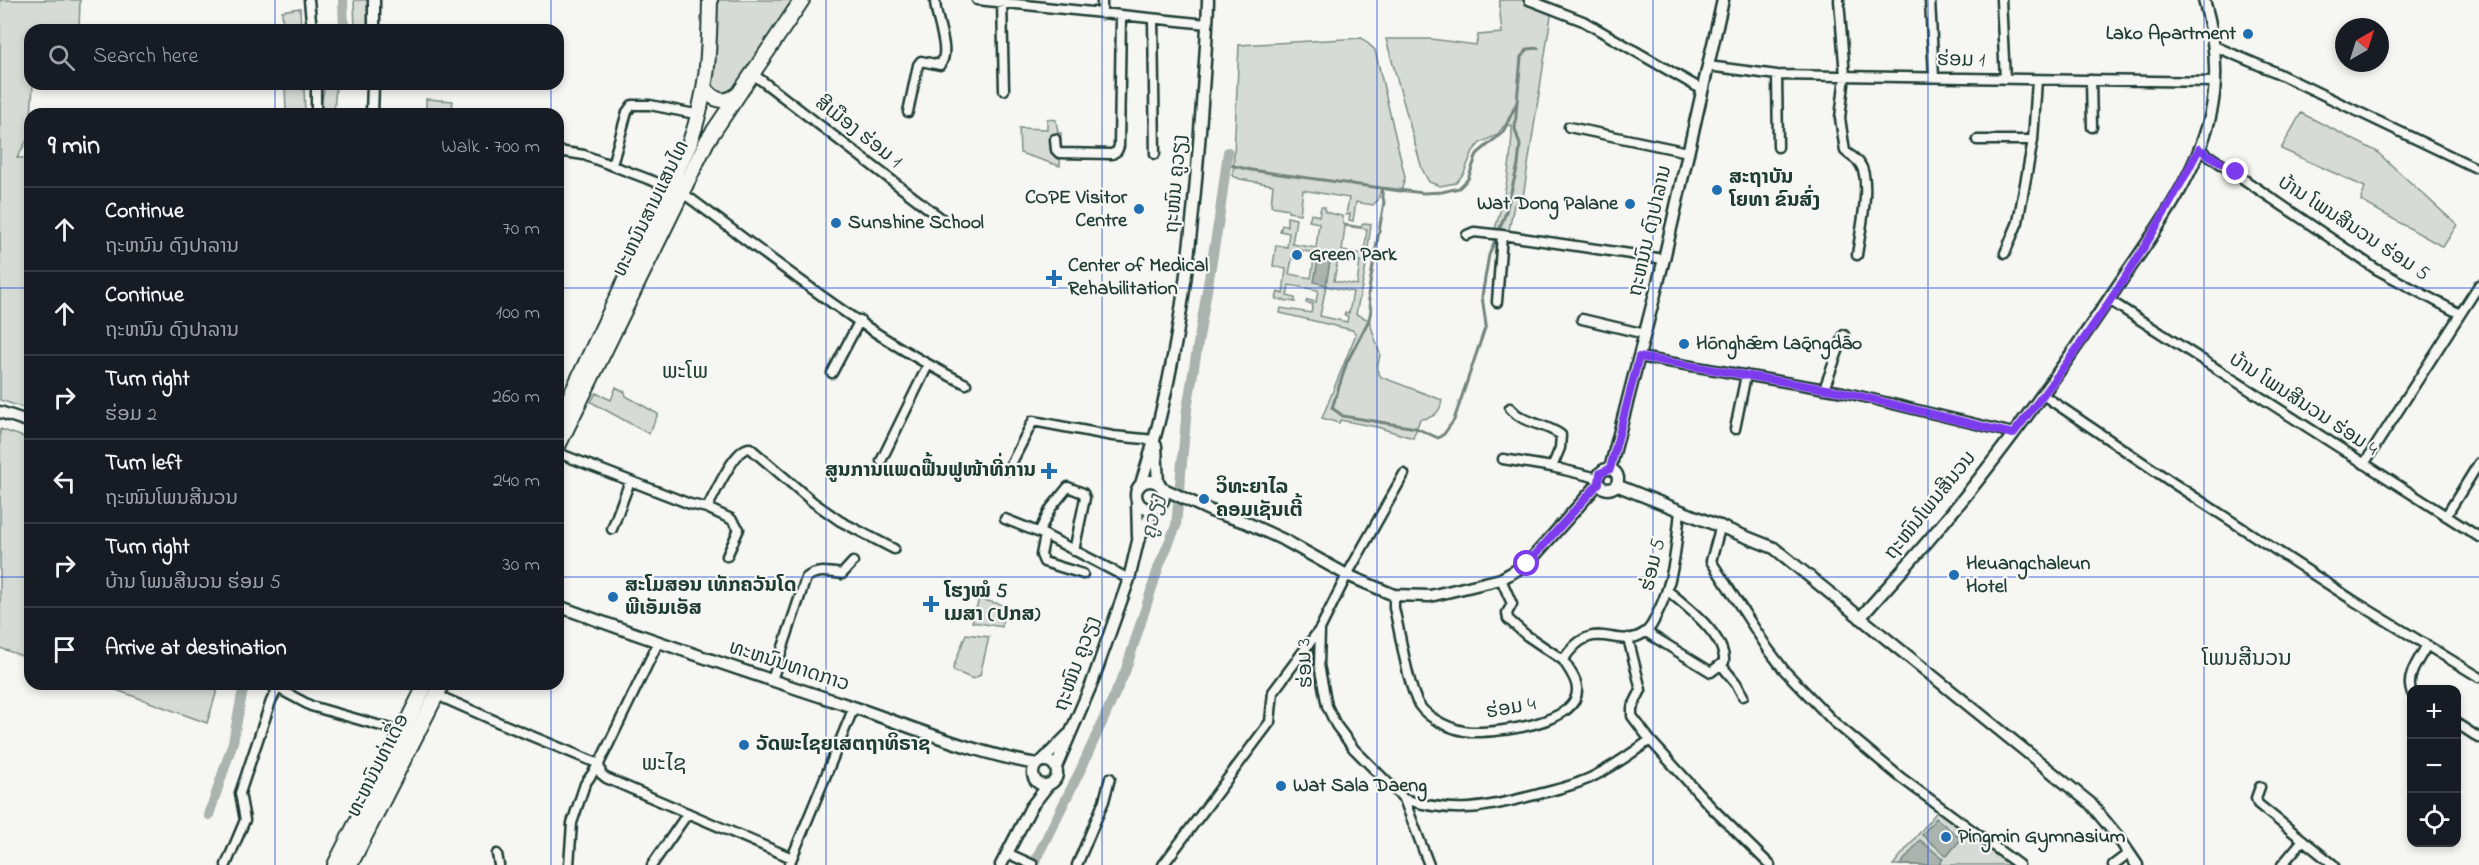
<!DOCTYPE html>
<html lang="en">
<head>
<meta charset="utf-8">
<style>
  :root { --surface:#171b24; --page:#242831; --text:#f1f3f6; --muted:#9ea1a6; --line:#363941 }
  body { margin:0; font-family:"Indie Flower","Noto Sans Lao",sans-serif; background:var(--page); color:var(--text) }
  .controls { position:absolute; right:18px; bottom:18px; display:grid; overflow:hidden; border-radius:12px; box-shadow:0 3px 9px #0003 }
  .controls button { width:54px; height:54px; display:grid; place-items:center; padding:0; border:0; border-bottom:2px solid var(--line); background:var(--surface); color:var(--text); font:30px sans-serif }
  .compass { position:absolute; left:2335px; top:18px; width:54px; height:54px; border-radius:50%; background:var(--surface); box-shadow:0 3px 9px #0003; rotate:39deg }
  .stop { position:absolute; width:18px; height:18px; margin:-14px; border:4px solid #7c3aed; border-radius:50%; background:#fff }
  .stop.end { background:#7c3aed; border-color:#fff; box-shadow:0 2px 6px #0008 }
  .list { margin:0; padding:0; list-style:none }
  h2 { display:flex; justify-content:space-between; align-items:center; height:78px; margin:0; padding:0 24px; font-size:26px }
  h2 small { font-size:20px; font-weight:400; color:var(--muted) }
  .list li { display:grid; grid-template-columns:39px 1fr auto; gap:18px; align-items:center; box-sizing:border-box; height:84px; padding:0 24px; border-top:2px solid var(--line) }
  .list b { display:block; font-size:22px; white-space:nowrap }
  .list p { margin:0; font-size:20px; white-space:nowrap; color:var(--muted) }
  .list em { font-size:20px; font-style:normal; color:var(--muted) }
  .icon { flex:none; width:33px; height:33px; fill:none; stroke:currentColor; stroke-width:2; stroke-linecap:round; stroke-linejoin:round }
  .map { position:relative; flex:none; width:2479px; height:865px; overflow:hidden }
  .search { position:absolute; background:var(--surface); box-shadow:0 3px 9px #0003; left:24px; top:24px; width:540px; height:66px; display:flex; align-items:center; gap:15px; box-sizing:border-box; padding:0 21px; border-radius:18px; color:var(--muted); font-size:22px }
  .panel { position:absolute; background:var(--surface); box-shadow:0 3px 9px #0003; left:24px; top:108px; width:540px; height:582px; border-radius:18px }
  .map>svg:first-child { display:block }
  .green { fill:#d6dbd6; stroke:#7a8c85; stroke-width:1.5; fill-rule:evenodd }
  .water { fill:#aab3ae; stroke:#72847d; stroke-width:1.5 }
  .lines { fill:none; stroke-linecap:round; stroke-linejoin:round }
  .stream { stroke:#72847d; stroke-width:3 }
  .canal { stroke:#aab3ae; stroke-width:10 }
  .minor-casing { stroke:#1f3d34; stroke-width:13 }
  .tertiary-casing { stroke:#1f3d34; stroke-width:15 }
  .primary-casing { stroke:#1f3d34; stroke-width:18 }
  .minor { stroke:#f6f6f2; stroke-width:8 }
  .tertiary { stroke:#f6f6f2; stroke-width:10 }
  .primary { stroke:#f6f6f2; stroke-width:14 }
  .route { stroke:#7c3aed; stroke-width:8 }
  .grid { fill:none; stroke:#1d4ed8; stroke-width:1.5; stroke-opacity:0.55 }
  .poi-dot { fill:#1f6fb2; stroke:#f6f6f2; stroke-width:2 }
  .labels { text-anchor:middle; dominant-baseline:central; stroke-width:4.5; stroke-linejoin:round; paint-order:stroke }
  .poi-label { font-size:20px; font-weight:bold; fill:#1f3d34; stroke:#f6f6f2; text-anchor:start }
  .street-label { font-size:20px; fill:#1f3d34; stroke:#f6f6f2 }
  .water-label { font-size:21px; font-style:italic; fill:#425a52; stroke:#f6f6f2 }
  .quarter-label { font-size:22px; fill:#1f3d34; stroke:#f6f6f2 }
</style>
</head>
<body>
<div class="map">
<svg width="2479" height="865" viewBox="0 0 2479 865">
  <rect width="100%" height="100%" fill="#f6f6f2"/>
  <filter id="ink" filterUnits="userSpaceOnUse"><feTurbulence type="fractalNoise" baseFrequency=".0167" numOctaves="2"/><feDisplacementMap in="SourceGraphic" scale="12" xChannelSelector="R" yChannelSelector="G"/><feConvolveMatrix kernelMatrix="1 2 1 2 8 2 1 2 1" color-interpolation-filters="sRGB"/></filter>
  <g filter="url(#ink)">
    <path class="green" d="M0 0H80L79 30H30V84H33L30 135 17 158H30V410L0 400Z
      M354 0H368V30H355Z
      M710 0H802L735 97 709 93Z
      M1500 0H1529L1552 9 1522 204 1514 205 1509 230 1495 229C1506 194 1512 162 1512 125L1504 126 1497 135 1480 143 1473 151 1464 173 1456 183 1440 186 1429 182 1422 169 1386 39H1431L1476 45 1478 35 1502 33C1501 21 1499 12 1500 0Z
      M300 8 301 30H283L282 11Z
      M1362 38 1375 50 1405 177 1401 192 1381 189 1378 200 1373 205 1356 202 1353 221 1349 220 1350 214 1346 215 1349 198 1303 190 1300 214 1288 212V209L1271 206 1273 185 1240 179 1233 176 1239 45Z
      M285 84H304L305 114H286Z
      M336 84 334 114H319L325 85Z
      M426 99 453 101 451 114H426Z
      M2301 113 2376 151 2457 225 2443 247 2361 201 2365 187 2281 149Z
      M1047 119 1056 120 1058 133H1061L1060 166 1020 153 1019 128 1047 129Z
      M1321 207H1325V212L1342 216 1343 224 1361 227 1363 223 1371 224 1365 272 1356 314 1369 320 1380 354 1377 370 1381 377 1442 400C1440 414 1433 418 1420 419L1413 438 1377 427 1340 420 1339 423 1322 418 1356 334 1352 330 1280 313 1281 308 1311 313 1313 304 1306 303 1307 300 1316 302 1318 290 1289 285 1287 296 1295 298V302L1276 299 1278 292 1283 294 1286 269 1273 266 1276 245 1287 247 1289 233 1280 231 1282 225 1287 226V217L1296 219 1292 244 1316 248 1319 223 1309 221 1311 214 1319 216ZM1345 226 1367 229 1364 254 1342 251ZM1294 249 1315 253 1311 278 1289 274ZM1338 257 1360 261 1357 285 1334 281ZM1326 286 1353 292 1349 313H1345L1344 315 1348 316 1347 322 1320 316Z
      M616 387 625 392 626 396 658 414 649 434 591 402 596 393 611 400Z
      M0 429 30 439V659L0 648Z
      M979 599 1004 605 1002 627 972 622Z
      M966 634 989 637 980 675 973 679 954 671 953 668Z
      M100 684H219L207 723Z
      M1939 809 2014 865H1893Z"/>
    <path class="water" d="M1319 254 1331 256 1326 285 1314 282Z
      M1936 818 1961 839 1947 856 1922 835Z
      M1920 840 1943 859 1939 865H1900Z"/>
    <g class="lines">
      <path class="stream" d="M1517 102 1515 129 1520 145 1518 165 1505 215 1489 255 1482 296 1486 325 1454 420 1444 434 1438 438 1416 428 1343 416 1332 408 1347 362 1369 320 1371 310 1368 295 1384 202 1381 188 1424 193 1442 192 1459 188 1468 179 1477 154 1503 132 1517 102 1521 57 1528 49 1538 48
        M1226 164 1251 170 1381 188"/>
      <path class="canal" d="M343 0 344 30
        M209 815 233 742 244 684
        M1033 865 1080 771 1125 672 1159 566 1176 526 1187 409 1219 219 1228 152"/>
      <defs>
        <path id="minor" d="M309 0 312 30
          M977 0 1207 24
          M1529 0 1583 21 1701 89
          M1839 0 1845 76 1840 118 1845 151C1850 156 1856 158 1860 164 1872 181 1860 233 1857 255
          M1930 0 1934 77
          M2001 0 2005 79
          M1002 2 1004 90
          M1102 14V0
          M1153 19 1155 154
          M2214 46 2273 71 2474 167
          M1708 66 1777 75 2214 82
          M753 74 942 219
          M1777 75 1778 147
          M2091 80 2092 127
          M908 112 918 65 921 61 940 65C952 50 935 20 935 0
          M316 114V84
          M1569 127 1688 152
          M1055 139 1056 150 1059 153 1112 154 1117 151 1119 146 1121 16
          M1977 140H2033
          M2199 149 2376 269 2460 314
          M558 151 584 155 669 187
          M612 165 627 112 632 105H650L700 115
          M680 191C772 258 863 334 966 384
          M1467 235 1474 232 1502 235
          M2005 253 2018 222 2033 140 2037 80
          M2109 300 2479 537
          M1497 302 1502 235 1664 259
          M1582 319 1645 334
          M1639 357 1843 392 2013 433
          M832 373 860 320
          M1824 389 1844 335
          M2043 395 2173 483 2354 601 2479 677
          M1510 408C1523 424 1545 423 1561 435L1560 448 1552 467
          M1735 429 1746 375
          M558 453 690 504 707 508C715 494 735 447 750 448L813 502 840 521 894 549
          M1503 459 1552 467 1598 478
          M881 461 928 365
          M2364 464 2479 285
          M1008 470 1033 421 1113 436 1155 440
          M1404 474 1347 575 1320 629 1319 665 1327 706 1336 725 1354 749 1404 799 1429 865
          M707 508 731 519 739 529 727 556
          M2446 516 2479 463
          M1005 519 1045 535 1129 579
          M1721 525 1711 561 1768 649 1784 670 1834 722 1900 777 2019 865
          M612 529 630 481
          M1039 532 1051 508 1068 487 1083 493 1085 498 1074 551
          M1045 535 1041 555 1044 562 1083 574
          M1501 579 1512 604 1507 613 1508 619 1526 635 1563 660
          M1394 595V608C1400 632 1408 687 1419 705 1429 720 1455 731 1471 732 1496 733 1579 724 1577 689 1577 679 1568 668 1563 660 1594 613 1615 652 1644 633 1651 629 1654 621 1657 614 1674 581 1676 548 1680 511
          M1646 632 1711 672 1724 662C1726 636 1686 606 1668 591
          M1628 638 1641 690 1632 708V716L1650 740 1712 808 1770 865
          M1722 666 1736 683 1743 696
          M772 680 806 578C816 569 830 572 842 574L853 562
          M281 684 283 691 311 706 402 732
          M2412 693C2404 678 2420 658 2427 645
          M437 695 500 723 599 764 601 774 606 778 792 858
          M2456 723 2479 738
          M2260 787 2256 798 2258 804 2334 865
          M1404 799C1454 815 1485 808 1535 795 1554 790 1574 786 1592 777 1613 767 1631 754 1650 740
          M1007 853 1033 865
          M497 854 499 865
          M226 865 245 820 240 793 271 701 280 684
          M569 865 572 823 585 784 599 764 658 643
          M652 865 688 813
          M789 865 854 707
          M1077 865 1104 801 1110 778
          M1163 865 1270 722 1273 692 1320 629
          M2113 865 2129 853
          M2282 865 2303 840"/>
        <path id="tertiary" d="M374 30V0
          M372 114 373 84
          M0 412 30 422
          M1156 446 1158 484
          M1598 479a10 10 0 1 1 20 0a10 10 0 1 1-20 0Z
          M1610 469 1664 259 1723 0
          M1136 495a14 14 0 1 1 28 0a14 14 0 1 1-28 0Z
          M1141 484C1178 371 1191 250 1200 131 1203 88 1207 44 1208 0
          M1616 485 1774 548 2090 803 2118 837 2137 865
          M1162 488 1211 511 1245 522 1286 541 1347 575 1394 595 1430 596 1501 579 1527 564 1599 483
          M1137 499 1138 537
          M558 606C658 643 758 676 859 709 917 729 977 754 1037 764
          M1860 618C1888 586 1917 555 1944 522 2007 447 2064 366 2119 284 2154 233 2195 178 2210 117 2219 79 2215 37 2204 0
          M1033 773a12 12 0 1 1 24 0a12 12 0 1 1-24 0Z
          M1041 762 1068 735
          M1056 767 1092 683 1129 579 1138 541 1154 508
          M1001 865 1031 807 1049 784"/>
        <path id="primary" d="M706 90C715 101 725 104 737 95
          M558 422 689 145C708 92 709 56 710 0
          M558 446 707 141 802 0
          M335 865 426 684
          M350 865 442 684"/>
      </defs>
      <use href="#minor" class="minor-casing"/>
      <use href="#tertiary" class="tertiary-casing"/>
      <use href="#primary" class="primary-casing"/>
      <use href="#minor" class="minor"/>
      <use href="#tertiary" class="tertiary"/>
      <use href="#primary" class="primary"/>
    </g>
  </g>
  <g class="lines" filter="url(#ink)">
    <path class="route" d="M1527 564 1599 483 1600 473 1610 469 1639 357 1843 392 2013 434C2083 345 2148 250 2199 149L2236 172"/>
  </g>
  <path class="grid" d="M275 0V30M551 0V30M826 0V865M1102 0V865M1377 0V865M1653 0V865M1928 0V865M2204 0V865M275 84V114M551 84V114M0 288H30M558 288H2479M0 577H30M558 577H2479M275 684V865M551 684V865"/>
  <g class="poi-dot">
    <circle cx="2248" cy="34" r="6"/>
    <circle cx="1717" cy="190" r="6"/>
    <circle cx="1630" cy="204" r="6"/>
    <circle cx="1139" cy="209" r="6"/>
    <circle cx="836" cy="223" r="6"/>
    <circle cx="1297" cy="255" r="6"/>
    <path d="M1051 269h6v6h6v6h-6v6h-6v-6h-6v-6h6z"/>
    <circle cx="1684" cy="344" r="6"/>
    <path d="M1046 462h6v6h6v6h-6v6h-6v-6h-6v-6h6z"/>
    <circle cx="1204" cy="499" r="6"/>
    <circle cx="1954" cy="575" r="6"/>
    <circle cx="613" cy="597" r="6"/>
    <path d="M928 595h6v6h6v6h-6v6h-6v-6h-6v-6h6z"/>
    <circle cx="744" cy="745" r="6"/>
    <circle cx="1281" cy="786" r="6"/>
    <circle cx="1946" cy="837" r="6"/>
  </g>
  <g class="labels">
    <g class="poi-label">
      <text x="2236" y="34" text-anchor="end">Lako Apartment</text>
      <text x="1729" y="178">ສະຖາບັນ<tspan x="1729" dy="23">ໂຍທາ ຂົນສົ່ງ</tspan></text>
      <text x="1127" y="198" text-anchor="end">COPE Visitor<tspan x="1127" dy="23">Centre</tspan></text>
      <text x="1618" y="204" text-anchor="end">Wat Dong Palane</text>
      <text x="848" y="223">Sunshine School</text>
      <text x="1309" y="255">Green Park</text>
      <text x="1068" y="266">Center of Medical<tspan x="1068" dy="23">Rehabilitation</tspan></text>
      <text x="1696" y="344">Hōnghǣm Laǭngdāo</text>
      <text x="1036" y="471" text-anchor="end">ສູນການແພດຟື້ນຟູໜ້າທີ່ການ</text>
      <text x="1216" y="488">ວິທະຍາໄລ<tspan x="1216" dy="23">ຄອມເຊັນເຕີ້</tspan></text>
      <text x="1966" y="564">Heuangchaleun<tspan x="1966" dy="23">Hotel</tspan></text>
      <text x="625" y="586">ສະໂມສອນ ເທັກຄວັນໂດ<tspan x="625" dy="23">ພີເອັມເອັສ</tspan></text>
      <text x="944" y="592">ໂຮງໝໍ 5<tspan x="944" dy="23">ເມສາ (ປກສ)</tspan></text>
      <text x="756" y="745">ວັດພະໄຊຍເສຕຖາທິຣາຊ</text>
      <text x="1293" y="786">Wat Sala Daeng</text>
      <text x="1958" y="837">Pingmin Gymnasium</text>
    </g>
    <g class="street-label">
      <text transform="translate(1961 61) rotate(1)">ຮ່ອມ 1</text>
      <text transform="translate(858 133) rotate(38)">ສີເມືອງ ຮ່ອມ 1</text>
      <text transform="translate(1177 184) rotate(-85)">ຖະໜົນ ຄູວຽງ</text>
      <text transform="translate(652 209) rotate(-64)">ທະຫນົນສາມແສນໄທ</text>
      <text transform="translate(2353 229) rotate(33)">ບ້ານ ໂພນສີນວນ ຮ່ອມ 5</text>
      <text transform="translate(1651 231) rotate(-77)">ຖະຫນົນ ດົງປາລານ</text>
      <text transform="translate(2303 405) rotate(33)">ບ້ານ ໂພນສີນວນ ຮ່ອມ 4</text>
      <text transform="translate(1931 506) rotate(-51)">ຖະໜົນໂພນສີນວນ</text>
      <text transform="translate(1654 565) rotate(-77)">ຮ່ອມ 5</text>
      <text transform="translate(1306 663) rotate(-93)">ຮ່ອມ 3</text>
      <text transform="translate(1078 664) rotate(-70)">ຖະໜົນ ຄູວຽງ</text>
      <text transform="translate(789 667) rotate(18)">ທະຫນົນທາດກາວ</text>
      <text transform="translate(1511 709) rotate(-10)">ຮ່ອມ 4</text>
      <text transform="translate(379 766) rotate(-63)">ທະຫນົນທ່າເດື່ອ</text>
    </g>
    <g class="water-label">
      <text transform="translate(1154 517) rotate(-79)">ຄູວຽງ</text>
    </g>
    <g class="quarter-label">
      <text x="685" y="373">ພະໂພ</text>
      <text x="2247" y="660">ໂພນສີນວນ</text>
      <text x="664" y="765">ພະໄຊ</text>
    </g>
  </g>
</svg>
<div class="controls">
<button>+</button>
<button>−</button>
<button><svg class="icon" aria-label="locate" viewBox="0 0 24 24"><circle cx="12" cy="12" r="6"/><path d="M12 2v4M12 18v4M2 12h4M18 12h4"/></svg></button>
</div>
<svg class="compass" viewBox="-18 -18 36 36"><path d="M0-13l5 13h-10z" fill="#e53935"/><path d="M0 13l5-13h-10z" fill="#9ea1a6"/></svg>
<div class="stop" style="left:1527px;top:564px"></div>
<div class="stop end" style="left:2236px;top:172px"></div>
<div class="search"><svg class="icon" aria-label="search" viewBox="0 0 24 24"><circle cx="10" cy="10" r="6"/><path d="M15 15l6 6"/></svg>Search here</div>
<section class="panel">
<h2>9 min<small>Walk · 700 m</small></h2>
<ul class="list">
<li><svg class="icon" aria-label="ahead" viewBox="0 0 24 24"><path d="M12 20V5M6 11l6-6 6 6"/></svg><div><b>Continue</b><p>ຖະຫນົນ ດົງປາລານ</p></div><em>70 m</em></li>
<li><svg class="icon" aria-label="ahead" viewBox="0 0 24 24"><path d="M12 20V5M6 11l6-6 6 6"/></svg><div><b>Continue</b><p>ຖະຫນົນ ດົງປາລານ</p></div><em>100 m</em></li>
<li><svg class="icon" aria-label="right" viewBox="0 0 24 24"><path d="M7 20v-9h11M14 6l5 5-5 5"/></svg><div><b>Turn right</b><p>ຮ່ອມ 2</p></div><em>260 m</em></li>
<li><svg class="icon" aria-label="left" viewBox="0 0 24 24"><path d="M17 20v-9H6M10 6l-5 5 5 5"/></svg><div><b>Turn left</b><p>ຖະໜົນໂພນສີນວນ</p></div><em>240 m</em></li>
<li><svg class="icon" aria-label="right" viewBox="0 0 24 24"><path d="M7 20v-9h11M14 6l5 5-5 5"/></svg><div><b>Turn right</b><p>ບ້ານ ໂພນສີນວນ ຮ່ອມ 5</p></div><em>30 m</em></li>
<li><svg class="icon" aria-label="arrive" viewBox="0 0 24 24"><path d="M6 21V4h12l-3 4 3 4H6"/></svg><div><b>Arrive at destination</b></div></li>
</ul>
</section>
</div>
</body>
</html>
